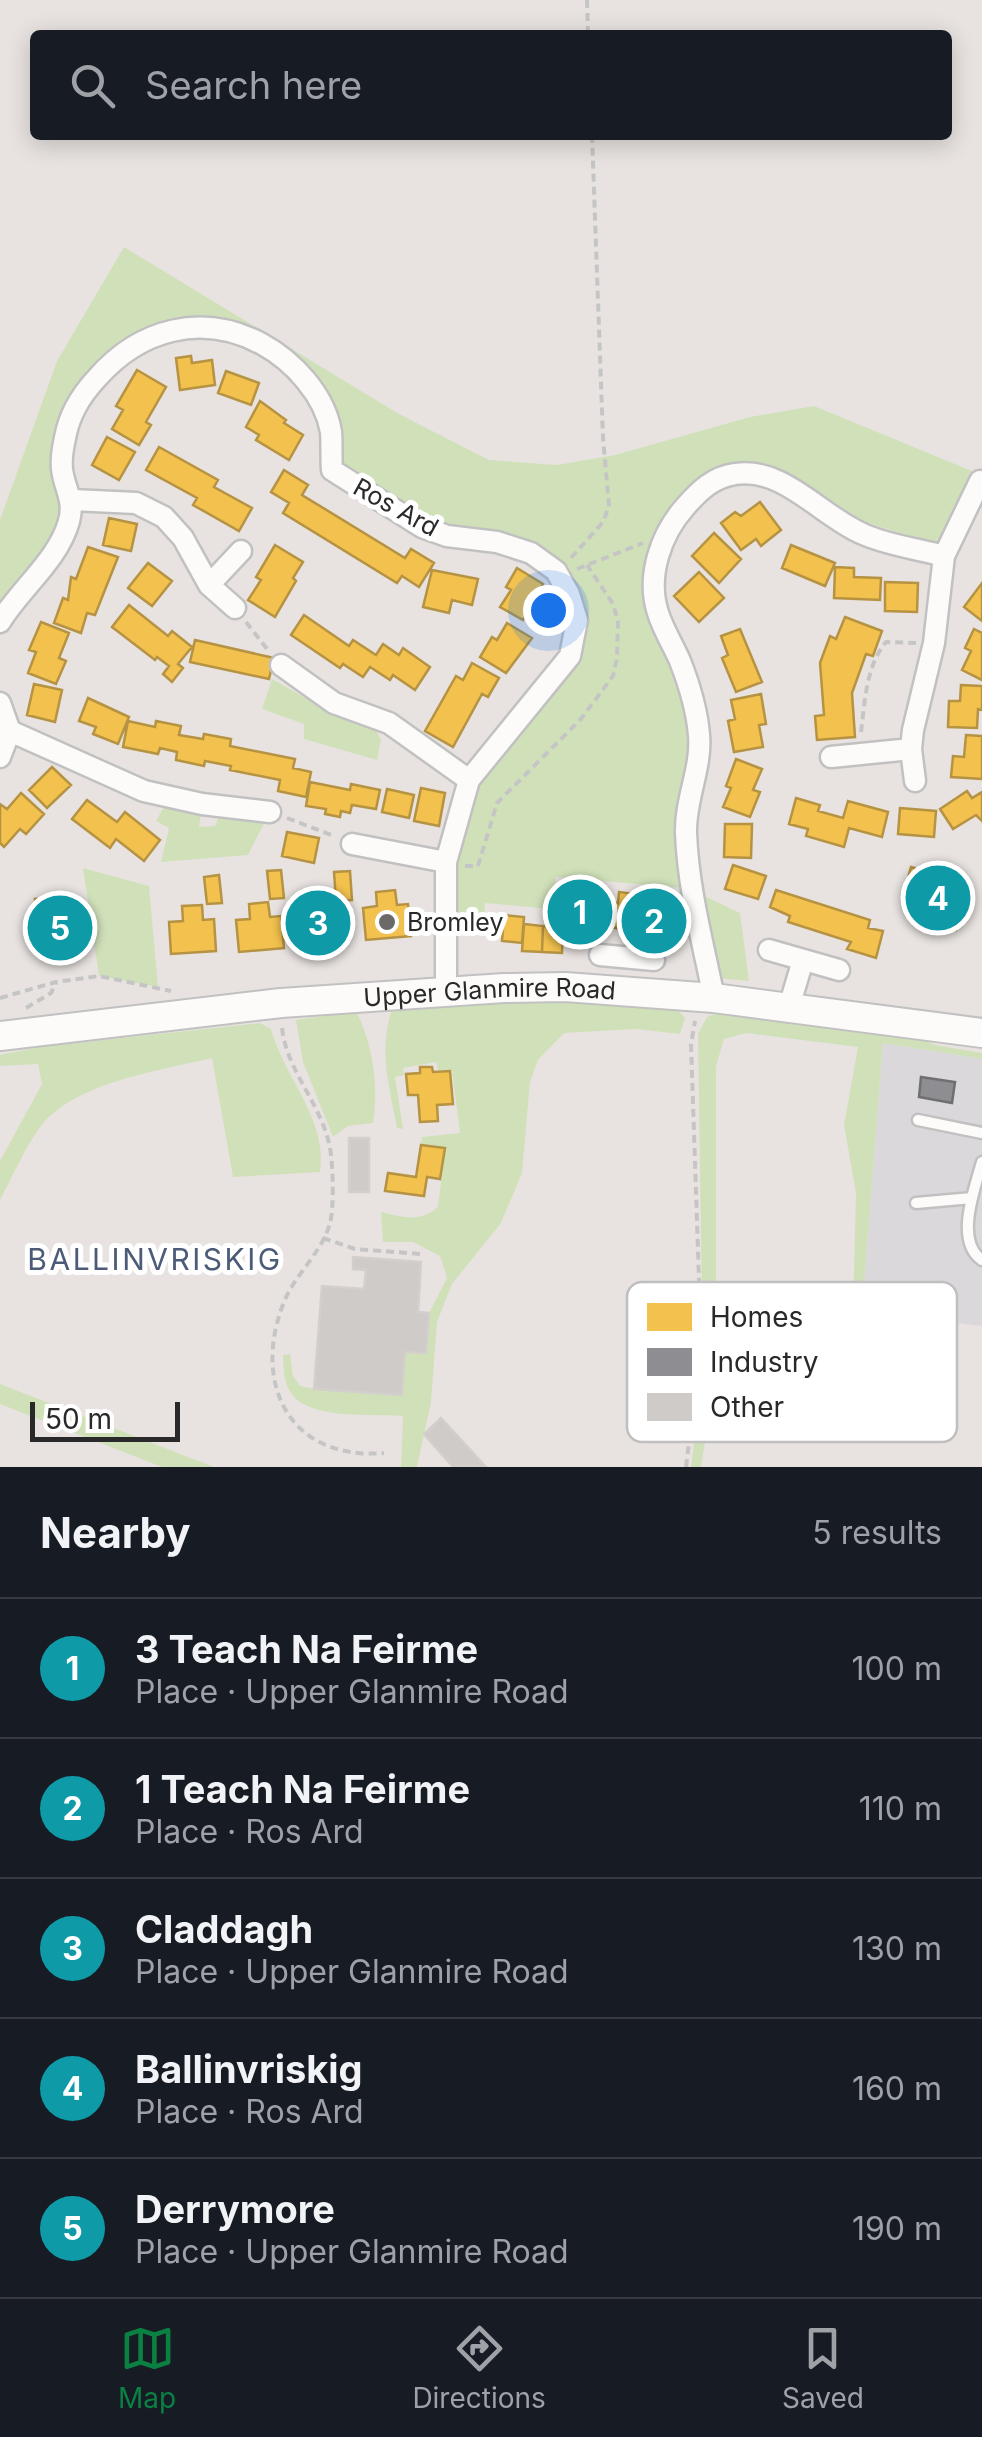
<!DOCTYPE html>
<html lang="en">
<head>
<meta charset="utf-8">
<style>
  :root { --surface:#171b24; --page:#242831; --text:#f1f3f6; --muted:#9ea1a6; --line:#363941; --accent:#0b8043 }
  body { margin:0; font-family:Inter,sans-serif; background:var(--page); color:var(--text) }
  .scale { position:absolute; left:30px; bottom:25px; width:150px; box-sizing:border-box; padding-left:10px; border:5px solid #292929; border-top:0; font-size:28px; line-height:35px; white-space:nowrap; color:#292929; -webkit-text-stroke:8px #fff; paint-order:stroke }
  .you { position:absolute; left:548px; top:610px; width:35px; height:35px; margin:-25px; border:8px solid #fff; border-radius:50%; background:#1a73e8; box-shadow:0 0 0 15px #1a73e833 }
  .badge { display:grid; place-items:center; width:65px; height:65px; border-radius:50%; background:var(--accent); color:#fff; font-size:32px; font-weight:700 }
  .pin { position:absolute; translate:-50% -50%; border:5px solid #fff; box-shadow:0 2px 10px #0006 }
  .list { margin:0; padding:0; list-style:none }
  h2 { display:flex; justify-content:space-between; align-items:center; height:130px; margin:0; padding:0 40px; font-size:42px }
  h2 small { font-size:32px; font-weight:400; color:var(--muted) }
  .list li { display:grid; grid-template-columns:65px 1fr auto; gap:30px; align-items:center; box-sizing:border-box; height:140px; padding:0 40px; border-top:2px solid var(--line) }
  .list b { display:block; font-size:38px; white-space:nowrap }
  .list p { margin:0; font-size:32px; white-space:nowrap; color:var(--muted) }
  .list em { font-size:32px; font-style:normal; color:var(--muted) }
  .icon { flex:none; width:55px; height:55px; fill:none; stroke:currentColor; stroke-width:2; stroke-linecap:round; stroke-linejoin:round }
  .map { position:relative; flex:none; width:982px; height:1467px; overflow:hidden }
  .search { position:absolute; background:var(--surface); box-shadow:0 5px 25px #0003; left:30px; right:30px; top:30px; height:110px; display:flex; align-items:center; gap:25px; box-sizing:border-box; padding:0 35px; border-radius:10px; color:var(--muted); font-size:38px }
  .sheet { height:830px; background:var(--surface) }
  nav { display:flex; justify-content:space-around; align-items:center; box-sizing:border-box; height:140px; border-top:2px solid var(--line); background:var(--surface); font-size:28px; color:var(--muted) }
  nav a { display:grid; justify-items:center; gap:5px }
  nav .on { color:var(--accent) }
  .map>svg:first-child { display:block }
  .industrial { fill:#dbd8db }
  .green { fill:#d0e1ba }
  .homes { fill:#f2c14e; stroke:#b69343; stroke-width:2.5 }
  .industry { fill:#8d8d92; stroke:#6f6f72; stroke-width:2.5 }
  .building { fill:#cfcbc9; stroke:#d3cfcc; stroke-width:2.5 }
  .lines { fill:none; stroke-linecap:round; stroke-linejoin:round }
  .lane-casing { stroke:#c2c1c1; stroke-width:15 }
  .street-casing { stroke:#c2c1c1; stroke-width:25 }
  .secondary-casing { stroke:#c2c1c1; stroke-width:32 }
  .path { stroke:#c6c5c5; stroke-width:4; stroke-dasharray:8 5; stroke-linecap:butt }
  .lane { stroke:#fcfbfa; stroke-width:10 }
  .street { stroke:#fcfbfa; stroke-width:20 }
  .secondary { stroke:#fcfbfa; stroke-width:28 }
  .poi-dot { fill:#6c6a69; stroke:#fff; stroke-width:4 }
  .labels { text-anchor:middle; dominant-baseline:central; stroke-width:10; stroke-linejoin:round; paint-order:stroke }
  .street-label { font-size:25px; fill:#292929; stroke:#fff }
  .poi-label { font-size:25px; fill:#292929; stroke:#fff; text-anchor:start }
  .quarter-label { font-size:30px; letter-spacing:2.5px; fill:#4c5b78; stroke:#fff }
  .key { fill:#fff; stroke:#bfbfbf; stroke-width:2.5 }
  .key-label { font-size:28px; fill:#292929 }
</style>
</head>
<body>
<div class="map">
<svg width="982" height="1467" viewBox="0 0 982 1467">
  <rect width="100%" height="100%" fill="#e8e3e0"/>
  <path class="industrial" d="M883 1043 982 1059V1326L862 1311Z"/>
  <path class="green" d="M124 247 399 414 489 460 557 465 615 455 750 417 814 406 972 471 939 545 843 515 778 472 747 463 710 473 653 543 691 723 684 888 556 877 550 909 485 903 484 915 452 917 455 858 478 780 579 652 562 571 422 527 332 470 327 419 284 356 210 327 143 339 71 417 69 523 0 624V520L57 361Z
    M272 679 343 719 349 714 372 721 381 740 377 760 304 739V724L262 709Z
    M170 796 202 804 199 827 215 826 223 806 270 812 248 855 161 862 169 828 156 821Z
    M83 868 149 886 158 987 99 976Z
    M698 893 740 913 749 981 716 978Z
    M582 1000 676 1008 685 1018 680 1034 636 1029 564 1033 538 1060 530 1082 522 1173 501 1223 452 1284 437 1322 431 1402 417 1467H401L403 1416C374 1414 308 1420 291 1393 283 1382 284 1367 283 1355L290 1354 293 1376 300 1386 315 1389 405 1352 426 1353 429 1313 447 1278 440 1256 413 1242H383L381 1212C404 1217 419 1223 438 1207L445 1149 421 1145 422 1137 460 1133 452 1070H438L436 1062 403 1068 404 1075 395 1077 403 1129 397 1128C389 1084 377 1048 394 1004Z
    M356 1011C373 1044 379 1087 373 1123L348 1126 333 1137 303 1062 296 1020Z
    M720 1012 921 1038 935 1045 982 1053V1059L883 1043 862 1311 867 1349 858 1353 853 1308 856 1193 844 1125 858 1047 746 1033 724 1039 716 1066V1358L775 1365 830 1358 829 1376 797 1384 734 1376 715 1380 701 1467H691L703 1368 698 1034 707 1017Z
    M260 1023 271 1029C285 1079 328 1120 320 1172L233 1177 212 1058C161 1070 74 1083 41 1126 25 1147 13 1176 0 1200V1161L42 1084 38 1064 0 1066V1055L39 1047Z
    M0 1384 214 1467H162L0 1404Z"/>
  <path class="homes" d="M191 356 192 363 212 360 215 385 180 390 176 358Z
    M137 370 166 387 146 422 151 425 139 445 112 429 123 410 116 406Z
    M226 371 259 383 251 405 218 393Z
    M260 401 286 420 284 423 303 435 289 460 256 440 259 435 246 427Z
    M107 437 135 452 119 480 92 465Z
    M159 447 218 480 214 487 252 508 239 531 193 505 197 498 146 470Z
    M284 470 308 485 302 495 405 558 411 549 434 563 419 587 402 576 397 583 283 513 289 503 271 492Z
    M760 502 781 530 761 546 756 539 741 550 721 523 735 512 741 516Z
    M109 518 137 524 131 551 103 545Z
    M714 533 741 559 719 583 692 556Z
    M275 545 303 562 293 578 296 581 275 617 248 600 261 580 256 577Z
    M791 545 835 563 825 586 782 568Z
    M88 547 118 557 95 615 87 613 81 633 54 623 63 598 68 600 71 577 76 579Z
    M148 563 172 581 152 606 128 588Z
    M835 567 854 568V577L881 578 880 600 834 598Z
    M517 568 543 584 523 620 500 607 511 590 506 587Z
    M432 570 478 579 472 605 452 600 449 613 423 607Z
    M699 572 724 598 699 622 674 596Z
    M885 582 918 583 917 612 885 611Z
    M982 583V621L964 607Z
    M129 605 168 636 172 631 192 647 178 664 183 668 172 682 163 674 169 666 157 657 155 660 112 627Z
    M304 615 349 646 353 640 376 655 383 644 399 655 403 648 430 667 415 690 393 675 390 680 370 667 363 677 343 664 340 668 291 635Z
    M845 617 882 631 873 656 866 654 852 693 855 737 817 740 815 716 824 715 820 663 830 636 836 639Z
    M41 622 69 633 59 658 66 661 56 684 28 673 36 652 29 650Z
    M507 623 532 638 506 673 480 657 492 637 497 640Z
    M740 629 762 682 736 692 722 658 728 655 721 636Z
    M974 629 982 633V680L962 670 971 651 965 648Z
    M195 640 274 658 269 679 190 662Z
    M472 663 499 678 488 697 482 694 453 747 425 731 456 676 463 680Z
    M34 684 62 690 55 722 27 715Z
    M961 685 982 686V710L978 709 977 728 948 727 949 701H960Z
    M761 694 766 724 759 725 763 747 734 752 728 721 735 719 731 700Z
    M88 698 129 717 118 744 93 734 96 727 79 721Z
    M128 721 155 727 156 721 181 726 179 735 203 739 204 734 231 739 230 746 295 759 293 768 311 772 306 797 278 791 280 780 230 770 231 766 205 761 204 766 176 760 177 752 160 748 158 754 123 747Z
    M966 735 982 736V779L951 777 953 756 964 757Z
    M736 759 762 769 753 790 760 792 750 817 723 807 731 788 726 786Z
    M52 767 71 785 47 808 29 790Z
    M310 782 350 790 351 784 380 790 376 809 352 805 350 813 341 811 340 817 325 814 326 809 306 806Z
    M421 788 445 793 439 826 414 821Z
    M387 789 414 795 409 818 382 812Z
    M967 791 972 798 982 792V821L976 815 953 829 940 809Z
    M21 793 44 814 26 834 20 829 4 847 0 843V804L7 809Z
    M796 798 820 805 818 811 843 818 848 801 888 812 882 837 849 828 844 847 806 836 808 829 789 824Z
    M87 800 117 822 125 812 160 840 144 861 116 839 110 848 72 819Z
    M900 808 936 811 934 837 898 834Z
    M725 824H752L751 858 724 857Z
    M287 832 319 838 314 863 282 856Z
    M733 865 766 876 758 899 725 889Z
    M911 867 932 873 927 890 964 900 956 930 914 918 920 896 904 892Z
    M281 870 284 898 270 899 267 871Z
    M350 871 352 900 336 901 334 872Z
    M219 875 222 903 207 904 204 877Z
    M395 890 397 905 408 904 411 936 366 940 363 908 377 906 376 892Z
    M582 890 598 891 594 929 563 923 565 899 581 901Z
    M776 890 870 920 868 928 883 931 876 958 847 949 851 942 788 922 790 916 770 907Z
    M619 892 635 894 631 931 600 925 602 901 618 903Z
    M640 895 656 897 655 908 671 909 669 933H637Z
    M54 898V911L84 910 85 945H36L35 899Z
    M268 902 270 917 281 916 284 948 239 952 236 920 250 919 249 904Z
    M202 905 203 920 214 919 216 951 171 954 169 922 183 921 182 906Z
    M337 906 340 940 321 942V937L298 939 296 909Z
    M504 915 524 917 522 943 502 941Z
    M524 924 543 926 542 952 522 951Z
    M543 926 563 927 562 953 542 952Z
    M420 1067H432L433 1072 450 1071 453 1104 437 1105 438 1121 420 1122 418 1095H408L406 1074 420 1073Z
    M421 1145 445 1148 440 1179 427 1177 424 1196 385 1191 388 1173 416 1177Z"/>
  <path class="industry" d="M921 1077 955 1082 952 1103 919 1097Z"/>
  <path class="building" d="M349 1138H369V1192H349Z
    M353 1257 421 1262 418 1312 429 1313 426 1353 405 1352 402 1395 314 1389 322 1286 364 1289 366 1270 353 1269Z
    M441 1418 486 1467H453L424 1434Z"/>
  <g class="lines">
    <defs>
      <path id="lane" d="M918 1120 982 1133
        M982 1162C975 1188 954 1241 982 1260
        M916 1203 972 1198"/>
      <path id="street" d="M72 500 136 503 164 517 183 538 209 585 235 608
        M209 585 241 551
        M0 622C20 589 59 559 69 521 75 500 64 488 62 469 61 460 63 447 65 438 69 415 81 395 97 378 140 329 202 312 262 344 293 361 325 395 331 432 332 444 331 458 332 470L422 527 447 536 497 542 531 553 556 571 569 594 577 620 570 656 469 780 446 862V991
        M281 665 334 703 389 723 469 780
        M0 703 10 731 0 757
        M10 731 144 791 202 804 270 812
        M831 757 911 749
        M915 781 911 749 913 730 934 643 944 556 980 481
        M352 844 446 862
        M769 950 839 970
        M600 955 654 960
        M714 998C703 943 688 888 686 833 685 799 702 768 699 735 697 710 689 684 680 661 673 645 663 629 658 613 646 576 661 534 685 507 699 491 713 477 735 474 783 466 822 517 863 534 887 545 918 549 944 556
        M789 1007 803 960"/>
      <g id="secondary">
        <path id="s1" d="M0 1036 281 1003 504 988 565 987 714 998 982 1033"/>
      </g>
    </defs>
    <use href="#lane" class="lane-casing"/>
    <use href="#street" class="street-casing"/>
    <use href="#secondary" class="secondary-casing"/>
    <path class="path" d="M587 0 588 35
      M571 558 603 522 609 506 603 438 592 135
      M577 569 643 543
      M246 622 268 650
      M861 732C865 701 866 666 886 642L916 643
      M287 818 334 836
      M465 866H478L497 803 581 719 613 676 617 658 618 621 613 604 587 565
      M0 998 56 982 99 976 171 991
      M26 1008 51 993 56 983
      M282 1028C287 1074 326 1108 331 1155 333 1171 334 1208 330 1223 322 1253 295 1274 284 1302 251 1384 290 1461 384 1453
      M323 1238 355 1249 421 1254
      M686 1467 697 1377 700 1310 691 1044 695 1021"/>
    <use href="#lane" class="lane"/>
    <use href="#street" class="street"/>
    <use href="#secondary" class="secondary"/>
  </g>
  <circle class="poi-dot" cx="387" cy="922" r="10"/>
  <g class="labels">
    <g class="street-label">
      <text transform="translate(396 507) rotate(29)">Ros Ard</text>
      <text stroke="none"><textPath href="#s1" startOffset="492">Upper Glanmire Road</textPath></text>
    </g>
    <g class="poi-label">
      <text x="407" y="922">Bromley</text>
    </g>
    <g class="quarter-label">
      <text x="155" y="1259">BALLINVRISKIG</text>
    </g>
  </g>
  <rect x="627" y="1282" width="330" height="160" rx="15" class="key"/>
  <rect x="647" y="1303" width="45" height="28" fill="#f2c14e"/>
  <rect x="647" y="1348" width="45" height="28" fill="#8d8d92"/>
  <rect x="647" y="1393" width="45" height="28" fill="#cfcbc9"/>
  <g class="key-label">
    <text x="710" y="1327">Homes</text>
    <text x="710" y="1372">Industry</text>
    <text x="710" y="1417">Other</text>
  </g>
</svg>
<div class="scale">50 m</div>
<div class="you"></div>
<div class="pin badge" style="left:580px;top:912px;background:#0f9aa8">1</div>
<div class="pin badge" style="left:654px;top:921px;background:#0f9aa8">2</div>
<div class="pin badge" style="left:318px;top:923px;background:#0f9aa8">3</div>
<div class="pin badge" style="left:938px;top:898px;background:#0f9aa8">4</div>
<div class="pin badge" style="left:60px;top:928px;background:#0f9aa8">5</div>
<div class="search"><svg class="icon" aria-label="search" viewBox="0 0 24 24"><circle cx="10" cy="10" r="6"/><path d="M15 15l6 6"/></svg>Search here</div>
</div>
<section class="sheet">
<h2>Nearby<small>5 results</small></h2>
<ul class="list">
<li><span class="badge" style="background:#0f9aa8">1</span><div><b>3 Teach Na Feirme</b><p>Place · Upper Glanmire Road</p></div><em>100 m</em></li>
<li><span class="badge" style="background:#0f9aa8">2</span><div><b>1 Teach Na Feirme</b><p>Place · Ros Ard</p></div><em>110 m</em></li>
<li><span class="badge" style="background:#0f9aa8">3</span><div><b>Claddagh</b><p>Place · Upper Glanmire Road</p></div><em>130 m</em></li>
<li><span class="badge" style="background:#0f9aa8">4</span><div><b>Ballinvriskig</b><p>Place · Ros Ard</p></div><em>160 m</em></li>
<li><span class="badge" style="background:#0f9aa8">5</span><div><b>Derrymore</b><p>Place · Upper Glanmire Road</p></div><em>190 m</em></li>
</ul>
</section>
<nav>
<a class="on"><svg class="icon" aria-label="map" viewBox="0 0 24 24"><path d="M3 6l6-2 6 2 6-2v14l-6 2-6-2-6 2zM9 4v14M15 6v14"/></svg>Map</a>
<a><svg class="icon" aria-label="directions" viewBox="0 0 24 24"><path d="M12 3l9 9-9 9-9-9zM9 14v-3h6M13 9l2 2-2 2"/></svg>Directions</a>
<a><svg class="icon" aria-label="saved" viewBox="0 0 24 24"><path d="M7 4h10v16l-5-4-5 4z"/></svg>Saved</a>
</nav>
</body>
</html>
